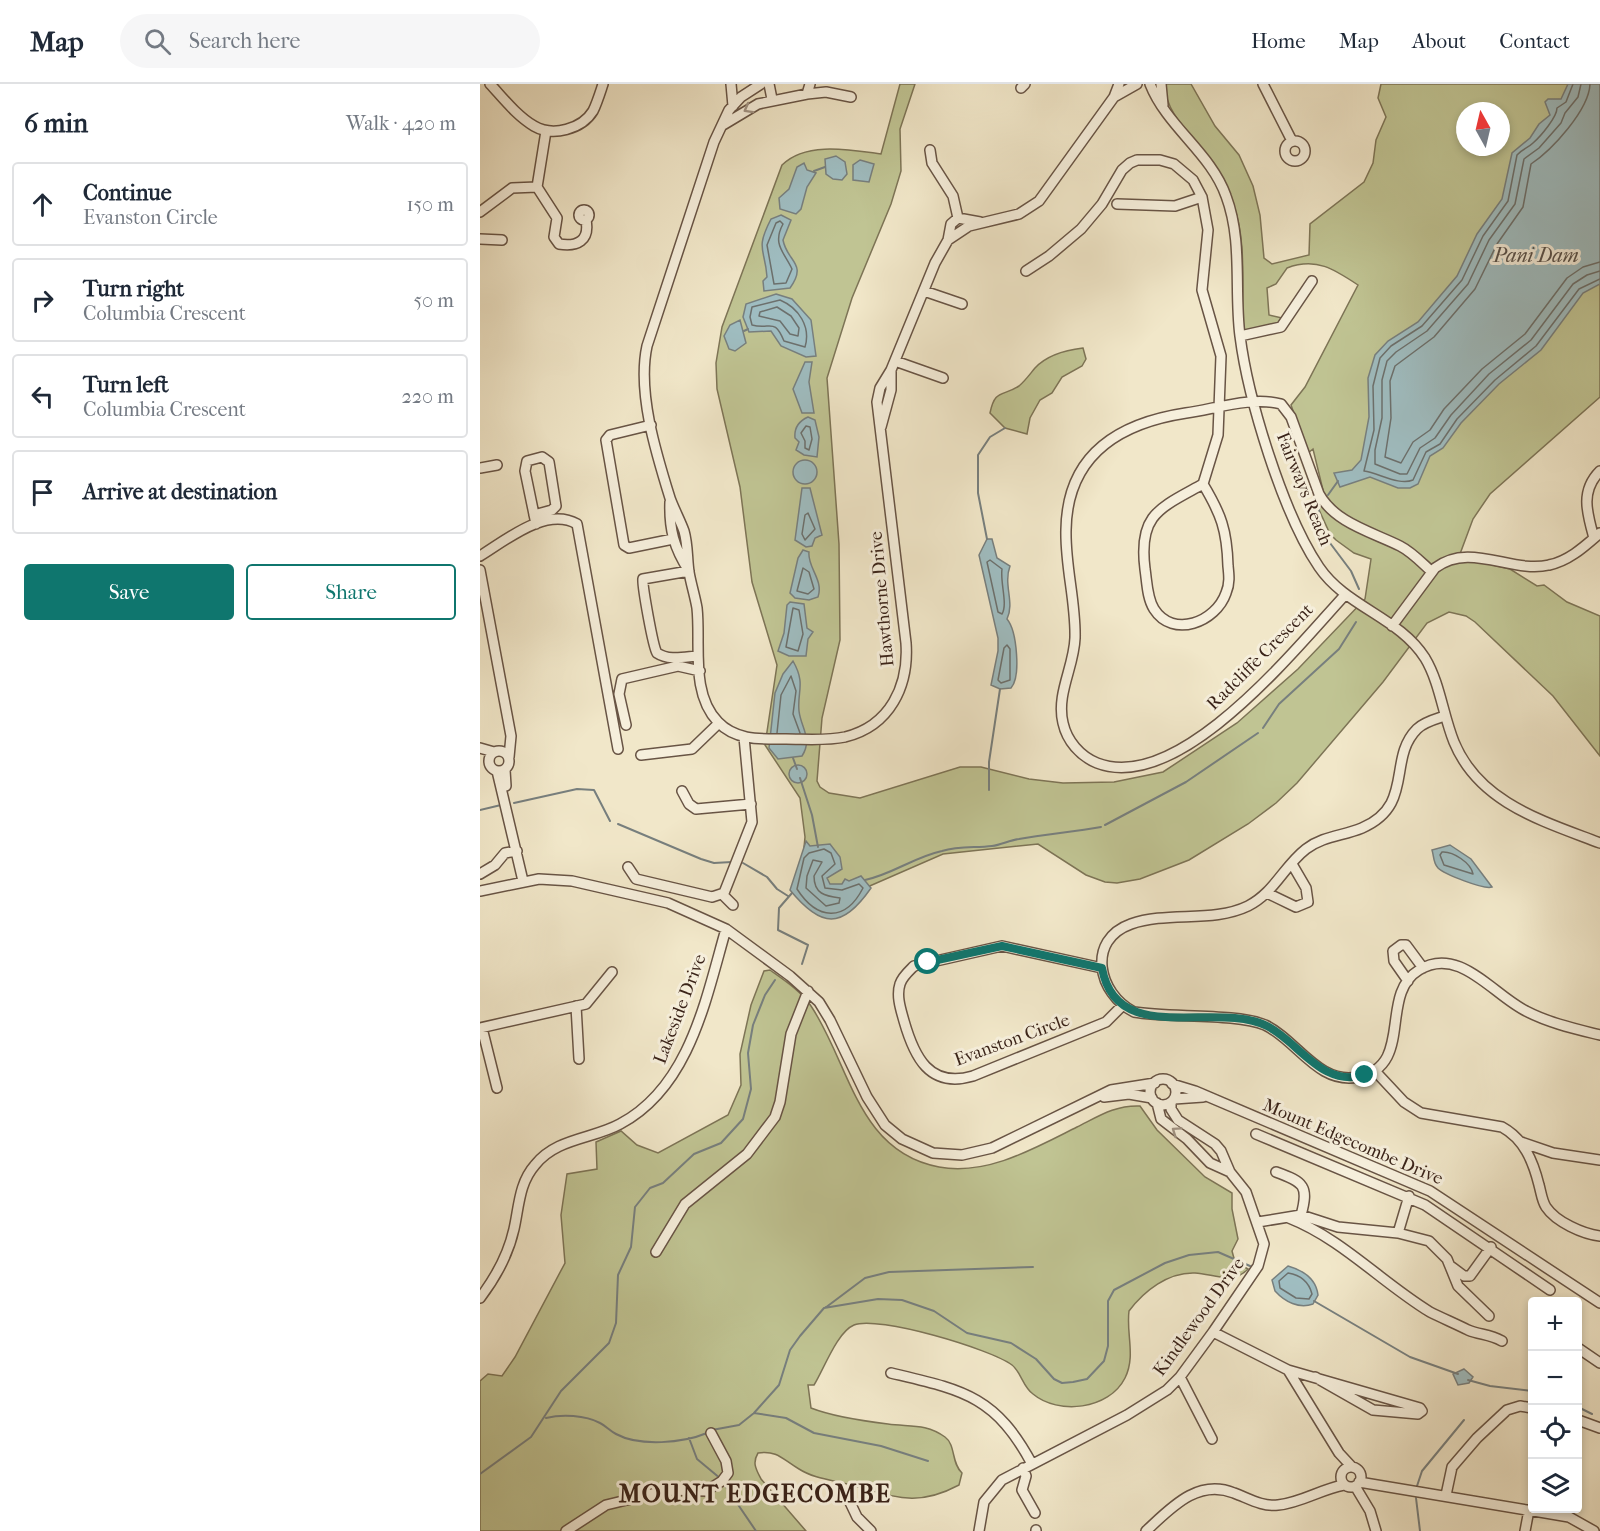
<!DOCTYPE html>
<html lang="en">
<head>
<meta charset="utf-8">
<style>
  :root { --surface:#fff; --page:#f6f6f7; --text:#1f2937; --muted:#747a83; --line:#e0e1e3; --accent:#0f766e }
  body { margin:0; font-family:"IM FELL French Canon",serif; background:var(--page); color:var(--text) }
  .controls { position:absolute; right:18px; bottom:18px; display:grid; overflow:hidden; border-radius:6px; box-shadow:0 3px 9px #0003 }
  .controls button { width:54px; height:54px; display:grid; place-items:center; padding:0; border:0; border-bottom:2px solid var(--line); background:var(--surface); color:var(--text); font:30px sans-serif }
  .compass { position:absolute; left:976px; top:18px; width:54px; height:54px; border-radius:50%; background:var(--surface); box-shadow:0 3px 9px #0003; rotate:352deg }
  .stop { position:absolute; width:18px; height:18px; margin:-14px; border:4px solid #0f766e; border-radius:50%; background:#fff }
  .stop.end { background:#0f766e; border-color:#fff; box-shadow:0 2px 6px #0008 }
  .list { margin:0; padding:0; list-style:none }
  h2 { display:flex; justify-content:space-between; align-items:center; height:78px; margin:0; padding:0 24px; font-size:26px }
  h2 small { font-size:20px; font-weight:400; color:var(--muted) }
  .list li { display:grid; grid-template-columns:39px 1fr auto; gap:18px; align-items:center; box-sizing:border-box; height:84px; margin:0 12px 12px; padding:0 12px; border:2px solid var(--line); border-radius:6px }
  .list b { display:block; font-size:22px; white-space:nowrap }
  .list p { margin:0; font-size:20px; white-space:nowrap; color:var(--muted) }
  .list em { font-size:20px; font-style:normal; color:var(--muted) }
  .actions { display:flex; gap:12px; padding:18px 24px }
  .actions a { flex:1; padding:14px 0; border:2px solid var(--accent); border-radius:6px; text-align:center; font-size:21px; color:var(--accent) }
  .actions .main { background:var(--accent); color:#fff }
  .icon { flex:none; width:33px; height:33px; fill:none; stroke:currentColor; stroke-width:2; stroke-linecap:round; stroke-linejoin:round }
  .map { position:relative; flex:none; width:1120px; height:1447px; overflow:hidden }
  header { display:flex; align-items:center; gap:36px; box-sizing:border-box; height:84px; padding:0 30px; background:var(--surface); border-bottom:2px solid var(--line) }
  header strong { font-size:28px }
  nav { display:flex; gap:33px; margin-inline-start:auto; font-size:21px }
  .search { width:420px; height:54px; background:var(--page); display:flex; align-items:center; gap:15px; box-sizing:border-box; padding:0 21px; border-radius:33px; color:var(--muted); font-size:22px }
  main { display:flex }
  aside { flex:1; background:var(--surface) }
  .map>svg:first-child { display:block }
  .green { fill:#c0c493; stroke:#7d7456; stroke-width:1.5; fill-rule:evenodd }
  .water { fill:#9fbdc1; stroke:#777f7e; stroke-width:1.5 }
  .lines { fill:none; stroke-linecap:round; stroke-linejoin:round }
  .shore { stroke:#6c706d; stroke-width:1.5 }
  .stream { stroke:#777f7e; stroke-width:2 }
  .minor-casing { stroke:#685445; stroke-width:12 }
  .minor { stroke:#f6efdc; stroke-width:9 }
  .oneway { stroke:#a19384 }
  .route { stroke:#0f766e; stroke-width:8 }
  .labels { text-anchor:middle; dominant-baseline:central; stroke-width:6; stroke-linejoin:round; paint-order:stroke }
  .street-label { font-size:18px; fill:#3a2319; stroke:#f6efdc }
  .water-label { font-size:20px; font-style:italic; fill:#58514b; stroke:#f6efdc }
  .district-label { font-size:24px; font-weight:bold; letter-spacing:1.5px; fill:#3a2319; stroke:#f6efdc }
</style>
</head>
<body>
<header>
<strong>Map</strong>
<div class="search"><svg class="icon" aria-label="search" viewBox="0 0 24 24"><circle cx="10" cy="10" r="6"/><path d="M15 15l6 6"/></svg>Search here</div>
<nav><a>Home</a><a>Map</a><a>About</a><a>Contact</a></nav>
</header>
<main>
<aside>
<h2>6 min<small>Walk · 420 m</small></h2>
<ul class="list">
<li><svg class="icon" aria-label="ahead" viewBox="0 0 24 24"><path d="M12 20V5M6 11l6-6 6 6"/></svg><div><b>Continue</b><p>Evanston Circle</p></div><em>150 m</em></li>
<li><svg class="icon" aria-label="right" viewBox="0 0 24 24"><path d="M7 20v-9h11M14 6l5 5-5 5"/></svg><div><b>Turn right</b><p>Columbia Crescent</p></div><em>50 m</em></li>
<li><svg class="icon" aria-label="left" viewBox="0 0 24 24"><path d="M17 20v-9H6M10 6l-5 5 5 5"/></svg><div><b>Turn left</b><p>Columbia Crescent</p></div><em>220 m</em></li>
<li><svg class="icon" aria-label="arrive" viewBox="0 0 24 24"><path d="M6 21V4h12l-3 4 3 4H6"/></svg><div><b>Arrive at destination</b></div></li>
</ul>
<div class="actions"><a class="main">Save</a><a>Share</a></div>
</aside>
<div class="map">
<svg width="1120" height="1447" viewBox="0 0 1120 1447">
  <rect width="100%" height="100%" fill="#f1e7c9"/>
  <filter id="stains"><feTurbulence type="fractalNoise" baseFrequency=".00333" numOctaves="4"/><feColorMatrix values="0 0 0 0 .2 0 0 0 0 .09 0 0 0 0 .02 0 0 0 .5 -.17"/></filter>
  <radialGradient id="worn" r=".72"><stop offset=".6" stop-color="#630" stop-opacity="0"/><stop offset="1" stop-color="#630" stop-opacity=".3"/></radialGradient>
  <path class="green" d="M420 0H435L420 45 421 87 411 120 372 214 347 294 359 460 360 556 342 634 337 697 340 703 349 709 380 714 480 683H501L549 695 583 699 634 698 683 688 757 639 818 585 885 515 891 475 874 469 856 456 850 450 835 417 843 406 833 365 828 369 811 321 825 303 878 201C854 185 836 173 807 184L796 200 787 204 789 231 802 234 796 243 763 248C761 207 768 156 752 117 746 104 740 87 731 76 713 50 687 34 684 0H711L735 42 759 71 773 102 780 131 784 174 792 180 829 171 830 140 884 98 893 79 896 56 906 33 898 14 901 0H1120V313L1010 410 993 435 980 470 991 476 1030 485 1057 502 1064 501 1087 518 1120 532V672L1073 612 995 538 986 532 969 528 947 539 903 598 817 699 796 719 768 740 709 776 660 795 637 799 625 798 606 791 558 760 463 770 353 818 323 774 325 753 320 714 285 661 297 581 272 498 260 403 237 305 236 279 242 243 302 81C326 57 371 66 401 70ZM985 27H1021V63H985Z
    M603 264 606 275 602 282 582 293 572 309 560 316 550 334 547 350 525 344 510 329C515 305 522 313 539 302 545 297 550 290 555 284 567 271 586 266 603 264Z
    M290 886C304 896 321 907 331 922 370 980 377 1068 459 1083 507 1092 555 1064 597 1043 619 1032 635 1021 660 1022L677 1046 725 1093 752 1109V1125L758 1155 752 1167 755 1178 768 1185C753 1201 734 1190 715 1189 688 1188 664 1207 649 1227 646 1250 656 1272 645 1294 629 1326 578 1331 553 1310 543 1303 541 1288 532 1281 511 1265 397 1231 374 1241 357 1248 344 1285 334 1301H328L331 1324C354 1333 383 1337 408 1340 429 1343 446 1339 465 1353 476 1361 471 1379 482 1389L479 1401C434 1425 412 1411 367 1400 351 1396 333 1394 319 1385 303 1376 298 1366 278 1369 272 1379 276 1385 281 1395L326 1447H0V1297L8 1290 22 1292 35 1273 85 1179 81 1131 87 1090 117 1085 116 1058 141 1047 157 1061 178 1069 248 1031 261 1001 260 970 271 921 284 887Z"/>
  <path class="water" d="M1088 0H1120V200L1103 209 1061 266 1019 300 981 339 963 364 950 372 938 400 930 404H918L890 393 860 403 854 389 872 386 881 376 889 333 888 294 895 271 908 257 938 238 977 192 997 150 1022 115 1032 69 1050 54 1059 40 1070 31 1065 18 1068 15H1081Z
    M356 72 365 78 367 90 362 96 353 95 346 90 345 75Z
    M380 76 394 80 389 98 373 96V81Z
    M324 79 327 86 336 89 327 103 321 125 316 130 300 125 299 114 309 105 317 83Z
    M301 131 311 136 303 156C307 178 328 179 310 204L284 207 283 197 287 193C285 164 275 166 291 135Z
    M296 210 312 215 331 236 336 272 326 273 301 262 291 247 269 248 263 233 266 220Z
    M260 236 266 259 255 267 249 265 244 252 250 241Z
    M325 278H332L329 298 334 329H322L313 305Z
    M328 333 335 336 339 353 337 373 324 371 316 366 319 358 315 354C314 344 319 337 328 333Z
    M313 388a12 12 0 1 1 24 0a12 12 0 1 1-24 0Z
    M322 404H330L342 451 335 454 332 462 326 463 315 456Z
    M507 455H512L517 474 530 482C523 501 535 518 527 535 537 547 541 593 531 604L520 605 511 601 518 567V554L499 471Z
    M323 466 329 468C327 483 344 496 338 513L329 516 315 514 310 509 318 474Z
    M310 518 324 520 327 544 333 548 328 555 326 572H309L298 567 304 549 307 521Z
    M313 577C326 600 317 607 319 627 321 644 333 655 322 672L298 675 289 664 295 609 303 590Z
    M309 690a9 9 0 1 1 18 0a9 9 0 1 1-18 0Z
    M326 757 330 762 350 760 360 773 362 785 347 794 350 800H362L365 795 369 797 381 792 391 804C362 846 341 844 310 806Z
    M970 761 991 775 1012 803C1004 806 964 790 958 784 953 779 954 772 952 766Z
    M808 1182C822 1186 836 1194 838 1211L833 1220C819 1225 805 1218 795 1207L792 1196Z
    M984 1285 993 1293 989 1299 978 1301 973 1290Z"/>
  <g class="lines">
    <path class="shore" d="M1093 0 1086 18 1077 24C1077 33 1061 52 1053 59 1048 64 1042 65 1037 71L1028 117 1003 152 982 196 942 242 911 262 900 274 893 302 894 346 884 387C899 389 919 402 933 396L946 368 960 360 977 335 1015 296 1056 262 1099 205 1120 195
      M1101 0 1098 13 1085 29 1081 39 1059 64 1044 75 1035 120 1009 156 988 200 947 247 916 268 907 277 902 296V334L895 366V380L920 390H927L940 364 955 354 971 331 1009 290 1051 256 1093 200 1107 191 1120 187
      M1110 0C1109 26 1072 66 1051 80L1043 123 1017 160 995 205 954 253 915 282 910 297 911 334 905 373 921 379 933 358 950 346 964 325 1002 285 1045 250 1087 194 1103 183 1120 178
      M300 137 303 140C292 160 304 168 312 185L306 199 294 200 287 161 296 139Z
      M300 216C319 224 331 243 325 263L304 257C294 233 291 246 272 241L270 233 272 223Z
      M297 223 311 232 319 244 318 252 310 250 300 237 279 232 280 228Z
      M326 342 330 343 332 355 329 366 325 364V357L321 349Z
      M328 429 335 445 325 456 322 450 325 431Z
      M510 476 522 485C520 499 528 520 522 530L518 528 507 478Z
      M323 484 329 488 334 505 328 510 317 507Z
      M313 524 319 526 323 550 318 567 306 563Z
      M527 561 530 565V596L521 599 518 596 524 564Z
      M297 649 301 611 311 592 316 607 313 630 320 649
      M344 765 351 769 355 780 342 792 345 804 362 806 379 800 383 804C365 839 337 836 317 805L324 774 329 769Z
      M962 768C973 767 991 779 993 790L964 781 960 771Z
      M333 776 342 778 334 792C334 810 345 812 360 814L359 819 346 822 326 804 327 792Z
      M808 1189C820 1191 829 1198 832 1210L829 1215 816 1214 800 1204 799 1197Z"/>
    <path class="stream" d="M334 87 345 83
      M264 247 268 245
      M848 411 858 397
      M839 424 838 443 871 487 879 505
      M507 455 498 409V371L510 353 525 344
      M783 644 799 620 859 565 876 538
      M313 674 317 685
      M320 694 332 731 338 763
      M509 706V678L520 605
      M34 719 97 705 114 706 130 737
      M0 726 21 721
      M138 740 221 775 234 779 252 778
      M625 741 706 698 778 649
      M263 779 287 793 297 805 308 812
      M385 796C413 790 434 773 462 767 479 762 495 764 512 762 521 761 530 756 539 755 566 750 594 748 621 743
      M312 809 299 824 298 846 328 861 322 880
      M834 1217 930 1273 978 1290
      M345 1224 385 1194 409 1188 553 1183
      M988 1296 1010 1302 1052 1307
      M1098 1323 1112 1330
      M274 1329 299 1301 310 1266 320 1252 344 1224 398 1215 422 1216 454 1227 487 1249 531 1259 556 1275 574 1295 582 1299 593 1298 607 1295 624 1277 628 1262V1217L634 1206 685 1179 709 1171 738 1168 770 1182
      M66 1334C82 1330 105 1331 120 1339 126 1342 130 1347 136 1350 160 1363 203 1359 227 1349
      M232 1346 259 1341 274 1329 306 1334 334 1349 401 1362 448 1377
      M209 1354 217 1375 241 1395
      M0 1390 51 1353 81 1307 129 1259 136 1239 138 1191 151 1163 155 1123 170 1104 183 1099 214 1070 241 1059 263 1035 271 1005 268 969 273 941 285 911 295 896
      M244 1400 276 1447
      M937 1402 942 1387 984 1336
      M936 1414 940 1447"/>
    <defs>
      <path id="minor" d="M10 0C23 14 37 32 54 42 73 53 102 45 113 27 117 19 120 9 123 0
        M251 0 253 22
        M281 0 261 13 249 26 234 58 167 262C157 308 176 369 190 414 194 425 200 436 204 447 208 461 207 474 209 488 211 500 215 512 217 524 221 560 210 609 238 638 256 657 282 655 306 655 325 655 346 657 365 653 410 642 429 602 426 559L397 318 400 304 411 286 455 179 468 156 489 142 539 130 559 117 634 13 639 0
        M289 0 292 15
        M670 0C687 43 731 69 746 112 763 157 754 206 760 252 768 315 803 430 839 483 866 523 919 533 945 574 960 599 963 631 974 658 999 719 1063 737 1120 759
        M681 0 683 21
        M783 0 812 57
        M541 4 545 0
        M327 10 346 8 371 13
        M634 13 657 0
        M243 41 278 20 327 10 330 0
        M805 67a10 10 0 1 1 20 0a10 10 0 1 1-20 0Z
        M450 66 452 79 473 112 478 134
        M57 103 77 134 74 153 79 160C97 163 110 157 106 136
        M57 103 66 47
        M637 120 695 122 722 113
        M99 131a5 5 0 1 1 10 0a5 5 0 1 1-10 0Z
        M0 128 32 104 57 103
        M0 155 22 156
        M468 156 471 140 478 134 500 138
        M546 187 569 172 601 145 622 120 642 86 650 79 657 76H680L694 80 713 96 722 113 728 146 722 206 741 272 738 351 723 400C680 424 658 430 665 485 667 498 667 514 674 525 693 555 736 538 746 509 750 500 749 491 748 482 747 446 741 430 723 400
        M444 207 482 220
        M760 252 801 243 832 197
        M415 277 463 294
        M171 341 130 351 126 356 144 461 149 464 193 455
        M401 343 411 306V286
        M0 384 17 381
        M190 418C189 445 194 464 209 487
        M54 431 72 426 76 422 69 378 62 373 47 377 45 387 56 440
        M1114 454C1107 429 1100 407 1120 387
        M0 472C25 457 66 422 97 440L138 665
        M0 486 31 652 29 673
        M209 487 163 495C162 501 173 563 177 569 189 577 204 573 218 572
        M865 511C816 564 699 711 617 679 600 672 587 657 583 639 576 610 594 583 595 554 596 518 585 482 586 446 587 370 640 339 706 329 735 325 772 312 801 320L811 333 839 410C855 439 892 448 920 462 932 468 942 479 952 488
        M912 542 955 484C990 457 1032 490 1069 481 1089 477 1105 462 1120 449
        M965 632C956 635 944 638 937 645 907 675 935 721 882 744 863 752 843 752 826 765 804 782 794 809 768 822 733 839 688 827 651 840 606 856 618 910 654 928 689 934 757 929 785 941 817 956 838 1001 878 993 935 982 898 911 939 886 979 861 1013 911 1046 927 1069 939 1096 945 1120 951
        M146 641 139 610 142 595 198 582 220 587
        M0 664 14 668
        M9 677a10 10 0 1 1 20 0a10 10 0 1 1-20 0Z
        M161 671 212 665 239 639
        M25 686 26 702
        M17 687 43 797
        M202 707 209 720 216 725 271 720
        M148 783 156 795 232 813 244 809 272 738 264 653
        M0 790 15 781 25 769 37 767
        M0 807 59 795 92 797 188 819 246 845 310 892 339 918 350 936 387 1013 405 1041 422 1055 453 1069 482 1071 512 1064 631 1006 675 999
        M787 809 816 823 828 818 826 804 812 780
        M242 810 253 821
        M622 884 522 862 434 882C429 887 422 893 420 900 416 912 421 926 424 937 434 972 449 1005 493 992L626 938 642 922
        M928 897 914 877 913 867 921 861H926L943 884
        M96 922 99 975
        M0 944 106 920 132 888
        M2 944 17 1004
        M895 987 924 1018 941 1029 1022 1043C1044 1055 1053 1077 1059 1101 1061 1108 1062 1117 1066 1123 1076 1138 1103 1150 1120 1152
        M670 1008a13 13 0 1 1 26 0a13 13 0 1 1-26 0Z
        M692 1000 715 1007 950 1107 1120 1219
        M624 1013 649 1010 672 1014
        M694 1015 723 1013
        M677 1019 681 1035 707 1055 730 1079 750 1088
        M776 1050 945 1121 1070 1206
        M1041 1058 1073 1069 1120 1076
        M796 1088C824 1098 829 1102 821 1131
        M809 1134C862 1155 901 1198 950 1228 962 1234 976 1240 988 1246 1000 1251 1009 1250 1022 1257
        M778 1138 821 1131 858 1143 918 1149 949 1157 967 1175 978 1202 1009 1232
        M918 1149 929 1112
        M176 1168 205 1120 267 1070 295 1033 300 1018 311 950 328 907
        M972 1183 984 1192H990L1011 1163
        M0 1214C16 1193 28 1172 34 1145 39 1123 39 1099 55 1081 76 1054 113 1055 140 1040 210 1003 226 914 246 845
        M733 1248 808 1286 859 1369 872 1383
        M1098 1264 1120 1279
        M808 1286 940 1324 942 1327 938 1330 893 1326 835 1293
        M411 1289C482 1306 515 1311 552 1380
        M700 1293 732 1355
        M1098 1336 1120 1344
        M861 1393a10 10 0 1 1 20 0a10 10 0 1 1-20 0Z
        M543 1384 546 1392 542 1406 555 1429
        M879 1398 1089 1433 1114 1447
        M875 1402 890 1427 896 1447
        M366 1410 377 1433 391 1447
        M966 1411 972 1383 997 1354 1027 1326 1040 1322 1052 1324
        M556 1446V1447
        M86 1447 126 1421 188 1406 226 1407 242 1397 248 1389 246 1377 231 1349
        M499 1447 504 1418 522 1396 647 1331 687 1306 700 1293 733 1248 778 1182 784 1160 766 1108 750 1088 741 1067 735 1060 698 1036 691 1025V1018
        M666 1447C690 1425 717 1394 754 1409 768 1414 782 1423 798 1421 821 1419 841 1405 864 1401
        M1045 1447 1049 1426"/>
    </defs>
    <use href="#minor" class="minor-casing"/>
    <use href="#minor" class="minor"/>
  </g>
  <defs><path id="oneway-chevron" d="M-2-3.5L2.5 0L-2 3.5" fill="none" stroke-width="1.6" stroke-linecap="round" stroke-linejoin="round" transform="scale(1.5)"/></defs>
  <g class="oneway">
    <use href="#oneway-chevron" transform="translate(268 25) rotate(151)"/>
    <use href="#oneway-chevron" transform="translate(696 1047) rotate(-145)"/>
  </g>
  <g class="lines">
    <path class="route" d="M448 878 522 862 622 884C636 964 736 916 787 942 820 959 842 1004 885 991"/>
  </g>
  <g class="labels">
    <g class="street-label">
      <text transform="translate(824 405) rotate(68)">Fairways Reach</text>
      <text transform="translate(402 515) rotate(-95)">Hawthorne Drive</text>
      <text transform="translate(780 573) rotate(-45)">Radcliffe Crescent</text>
      <text transform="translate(200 925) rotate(-69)">Lakeside Drive</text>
      <text transform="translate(532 956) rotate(-20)">Evanston Circle</text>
      <text transform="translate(873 1058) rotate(23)">Mount Edgecombe Drive</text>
      <text transform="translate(719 1233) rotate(-54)">Kindlewood Drive</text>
    </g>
    <g class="water-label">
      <text x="1056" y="171">Pani Dam</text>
    </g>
    <g class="district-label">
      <text x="275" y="1410">MOUNT EDGECOMBE</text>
    </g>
  </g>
  <rect width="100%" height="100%" filter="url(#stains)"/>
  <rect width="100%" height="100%" fill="url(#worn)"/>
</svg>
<div class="controls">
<button>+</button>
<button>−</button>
<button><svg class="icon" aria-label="locate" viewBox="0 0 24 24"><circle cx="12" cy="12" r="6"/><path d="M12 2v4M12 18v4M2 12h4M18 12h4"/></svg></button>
<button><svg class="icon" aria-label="layers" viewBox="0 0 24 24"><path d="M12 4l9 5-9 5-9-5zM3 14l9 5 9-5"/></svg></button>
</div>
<svg class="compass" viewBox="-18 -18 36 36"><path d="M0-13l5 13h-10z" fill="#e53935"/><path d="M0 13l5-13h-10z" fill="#747a83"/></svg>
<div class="stop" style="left:448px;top:878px"></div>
<div class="stop end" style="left:885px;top:991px"></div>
</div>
</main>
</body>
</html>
